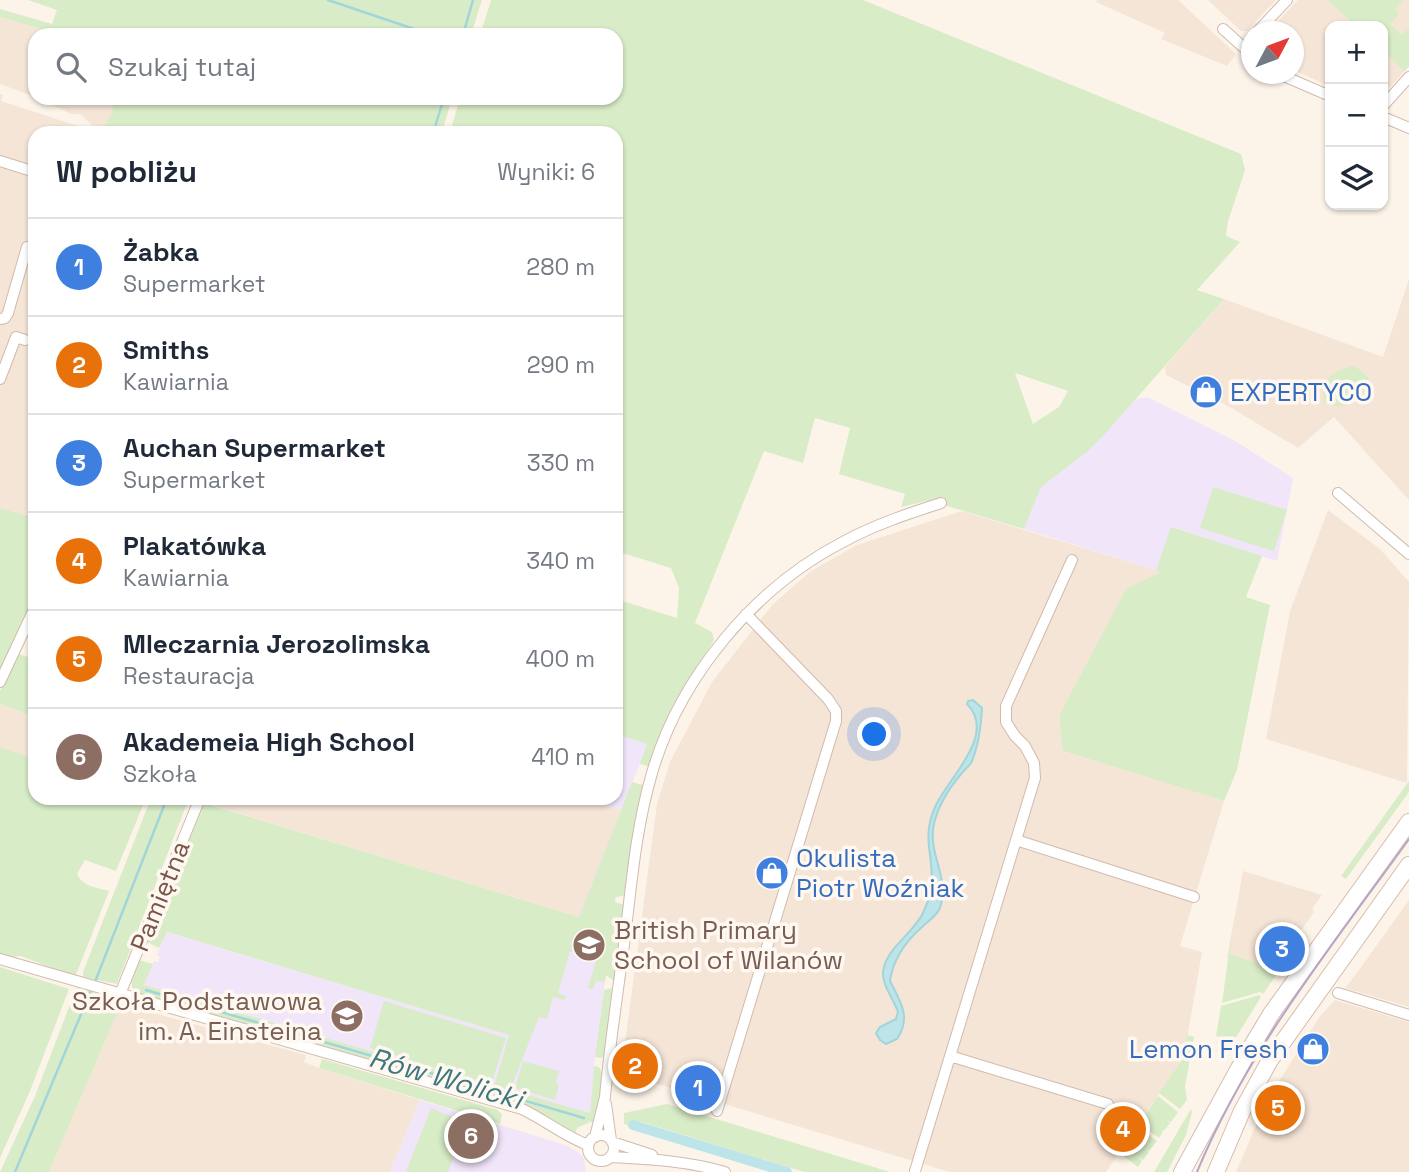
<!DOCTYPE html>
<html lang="pl">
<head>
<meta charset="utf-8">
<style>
  :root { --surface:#fff; --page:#f6f6f7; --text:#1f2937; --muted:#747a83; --line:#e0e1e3; --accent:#0b8043 }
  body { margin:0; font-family:"Space Grotesk",sans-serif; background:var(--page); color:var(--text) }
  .controls { position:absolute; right:21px; top:21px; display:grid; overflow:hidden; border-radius:14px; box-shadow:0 2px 5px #0004 }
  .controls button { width:63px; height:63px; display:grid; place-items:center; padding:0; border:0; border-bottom:2px solid var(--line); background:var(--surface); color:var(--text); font:35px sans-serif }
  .compass { position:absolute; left:1241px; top:21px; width:63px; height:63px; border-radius:50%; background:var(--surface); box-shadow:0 2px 5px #0004; rotate:49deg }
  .you { position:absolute; left:875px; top:735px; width:24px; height:24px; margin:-18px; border:5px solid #fff; border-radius:50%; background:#1a73e8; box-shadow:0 0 0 10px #1a73e833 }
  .badge { display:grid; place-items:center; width:46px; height:46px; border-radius:50%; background:var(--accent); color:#fff; font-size:23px; font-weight:700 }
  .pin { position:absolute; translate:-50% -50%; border:4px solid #fff; box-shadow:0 2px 7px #0006 }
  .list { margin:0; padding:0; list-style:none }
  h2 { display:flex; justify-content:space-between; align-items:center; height:91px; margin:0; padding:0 28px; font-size:30px }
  h2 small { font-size:23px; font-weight:400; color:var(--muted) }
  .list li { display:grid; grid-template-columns:46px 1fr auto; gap:21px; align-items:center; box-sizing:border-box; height:98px; padding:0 28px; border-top:2px solid var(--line) }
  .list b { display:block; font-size:26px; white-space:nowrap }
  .list p { margin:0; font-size:23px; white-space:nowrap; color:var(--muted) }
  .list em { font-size:23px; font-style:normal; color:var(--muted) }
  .icon { flex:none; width:38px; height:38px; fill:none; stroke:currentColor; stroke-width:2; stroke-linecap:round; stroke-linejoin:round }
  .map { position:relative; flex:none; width:1409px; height:1172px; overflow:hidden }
  .search { position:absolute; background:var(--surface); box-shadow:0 2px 5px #0004; left:28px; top:28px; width:595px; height:77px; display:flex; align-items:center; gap:18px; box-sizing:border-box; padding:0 24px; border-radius:21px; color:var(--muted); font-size:26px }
  .panel { position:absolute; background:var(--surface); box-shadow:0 2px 5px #0004; left:28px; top:126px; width:595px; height:679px; border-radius:21px }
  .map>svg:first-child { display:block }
  .residential { fill:#f5e5d7 }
  .education { fill:#f1e5fa }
  .green { fill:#d8ecc7; fill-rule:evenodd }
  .water { fill:#bde4e8; stroke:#a2d5da; stroke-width:2 }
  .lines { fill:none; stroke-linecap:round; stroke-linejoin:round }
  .stream { stroke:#a2d5da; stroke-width:2.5 }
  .canal { stroke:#bde4e8; stroke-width:10 }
  .street-casing { stroke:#d0baae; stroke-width:12 }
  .secondary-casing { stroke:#d6bdae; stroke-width:18 }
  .street { stroke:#fff; stroke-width:10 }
  .secondary { stroke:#fff; stroke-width:16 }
  .tram { stroke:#b6a6c8; stroke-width:2 }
  .labels { text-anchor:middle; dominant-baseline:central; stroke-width:7; stroke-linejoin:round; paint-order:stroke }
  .shop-label { font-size:26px; fill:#366cbe; stroke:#fff8f0; text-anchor:start }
  .street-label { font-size:26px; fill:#79584b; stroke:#fff8f0 }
  .education-label { font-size:26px; fill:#785e54; stroke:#fff8f0; text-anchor:start }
  .water-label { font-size:28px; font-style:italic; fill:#3e787e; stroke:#fff8f0 }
</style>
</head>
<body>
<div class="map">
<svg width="1409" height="1172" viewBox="0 0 1409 1172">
  <rect width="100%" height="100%" fill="#fdf4e9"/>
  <path class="residential" d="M1097 0H1178L1236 54 1227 66 1161 39 1165 33 1096 2Z
    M1208 0H1276L1247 31H1241Z
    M1298 0H1409V66L1383 95V26H1330V87L1294 70V32H1268Z
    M0 17 60 35H35V97L0 84Z
    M0 94 3 95 1 101 78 126 82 133H35V466L32 505 27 517 0 508Z
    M38 98H164L97 130 80 114H71Z
    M1409 279V500L1334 417 1298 448 1228 406 1166 375 1165 367 1224 299 1383 357Z
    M1328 510 1380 549 1409 582 1407 783 1266 739 1290 611Z
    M962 511 1163 572 1063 751 1224 801 1180 946 1202 952 1184 1057 1106 1172H950L621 1073 657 804 670 762 712 682 772 605 811 571 857 545Z
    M0 704 35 717V759L0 747Z
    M218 798H582L621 810 579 917 215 806Z
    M1243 871 1322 895 1312 909 1314 912 1271 972 1227 959Z
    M1409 900V1007L1345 988 1359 970Z
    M1335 1000 1409 1022V1172H1236L1254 1130 1276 1086 1320 1016Z
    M121 1004 306 1055 304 1062 319 1068 420 1100 390 1172H49Z"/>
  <path class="education" d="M1147 397 1237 442 1293 478 1277 561 1172 527 1156 570 1024 529 1041 487 1087 452 1136 399Z
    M616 734 648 744 630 788 594 1066 590 1113 494 1087 144 985 154 961 158 962 160 956 157 955 166 932 529 1041 621 810 582 798H616Z
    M420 1100 565 1145 578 1152 584 1158 586 1172H390Z"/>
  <path class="green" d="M28 0H482L471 35H60L0 17V9L52 24 57 10Z
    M491 0H863L1241 154 1245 170 1228 221 1226 236 1240 242 1197 290 1224 299 1104 435 1087 452 1041 487 1024 529 944 505V497L901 507 905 494 839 474 850 428 815 418 803 463 764 451 695 623 712 632 714 640 672 707 648 766 640 764 647 744 616 734V599L677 618 679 588 671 568 616 551V133H450L460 98H616V35H480ZM1015 373 1068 391 1059 407 1033 424Z
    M1328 0H1404L1395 9 1399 14 1390 24 1402 35 1409 28V66L1404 71 1383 51V26H1356Z
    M117 98H452L442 133H99L97 130 107 124Z
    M1355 366 1368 377V386C1353 401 1345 413 1324 402 1321 379 1334 369 1355 366Z
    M35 466V598L0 673V508L27 516 32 505Z
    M1213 487 1287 510 1274 551 1200 528Z
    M1171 527 1262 556 1246 597 1270 605 1237 770 1224 801 1063 751 1059 716 1126 589 1162 572 1156 570Z
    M18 654 35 659V717L0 704V691Z
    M0 747 35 759V798H146L116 871 85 860 77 874C83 887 96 887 109 891L75 977 21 956 10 957 0 953Z
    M1409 781V792L1346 879 1341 876Z
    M632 782 643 785 634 827 624 896 615 897V902L624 905 614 981 606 975 605 982 596 981 593 989 588 988 597 958 570 951 558 993 566 996 565 1000 553 997 547 1019 539 1017 510 1090 590 1113 594 1066 599 1067C607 1081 598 1107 595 1122H590L577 1128 575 1135 543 1115 138 994 132 987 131 978 139 960 153 964 144 985 494 1087 509 1035 167 932 159 948 147 942 204 803 579 917Z
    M151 798H189L117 984 83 977V972Z
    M1232 930 1230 954 1279 971 1263 994 1260 992 1222 1003Z
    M0 967 69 989 30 1091 0 1158Z
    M81 987 121 1004 49 1172H0L35 1096 76 989Z
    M612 988 604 1056 601 1058 595 1057 604 990Z
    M1259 995 1261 997 1233 1042 1216 1036 1221 1006Z
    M384 1001 506 1038 491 1085 370 1048Z
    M1187 1035 1194 1037 1185 1087 1187 1100 1180 1109 1159 1093 1184 1057Z
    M322 1059 498 1110 502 1115 500 1124 319 1068Z
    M523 1061 559 1071 556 1083 559 1084 555 1100 515 1088Z
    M1158 1096 1178 1112 1171 1122 1167 1120 1170 1123 1164 1131 1162 1130 1163 1132 1159 1138 1139 1124Z
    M667 1104 680 1108 890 1172H804L642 1122 631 1123 630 1126 624 1124V1113Z
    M431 1108 467 1123 448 1172H406Z
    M1191 1109 1192 1112 1186 1135 1167 1172H1154Z
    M1137 1126 1157 1141 1149 1151 1147 1150 1149 1152 1143 1160 1139 1157 1142 1161 1138 1167 1119 1153Z"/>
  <path class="water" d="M973 700 982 708C981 726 979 744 972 761 970 766 965 769 962 773 950 787 938 806 934 824 927 853 951 880 940 908 936 917 929 920 922 927 905 942 893 959 890 981 900 1001 912 1017 897 1039L886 1044 880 1040 876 1033 880 1027 896 1019 898 1012C894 1000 882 985 883 972 886 947 914 934 924 911 926 905 930 898 931 891 936 858 920 841 935 807 947 779 998 735 967 704L968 701Z"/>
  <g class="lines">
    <path class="stream" d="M328 0 432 35
      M463 35 473 0
      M433 133 444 98
      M95 982 167 798
      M146 990 584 1118
      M15 1172 92 988"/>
    <path class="canal" d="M633 1125 787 1172"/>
    <defs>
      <path id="street" d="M1223 29 1252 55
        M1257 32 1287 0
        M1279 74 1330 96
        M1383 106 1409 77
        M1383 117 1409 128
        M0 161 35 172
        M0 319 5 318 8 313 27 247
        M0 379 16 337 25 340
        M1338 493 1409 554
        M0 682 35 607
        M1016 840 1194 897
        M0 959 522 1109C545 1120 564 1136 588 1145
        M1338 993 1409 1015
        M120 994 200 798
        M950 1056 1108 1104
        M606 1104 611 1140
        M717 1111 836 721V711L828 699 746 614
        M588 1148a13 13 0 1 1 26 0a13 13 0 1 1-26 0Z
        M595 1137 605 1097C610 1041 619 985 626 929 632 877 637 824 652 773 680 677 754 588 843 542 874 525 907 514 941 503
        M612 1142 652 1155
        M610 1157C649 1159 688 1161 725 1172
        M915 1171 1035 778 1034 763 1025 746 1015 736 1006 722V706L1072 560"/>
      <path id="secondary" d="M1182 1172 1244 1059 1271 1014 1409 822
        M1216 1172 1242 1111 1270 1060 1409 865"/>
    </defs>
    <use href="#street" class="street-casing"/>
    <use href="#secondary" class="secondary-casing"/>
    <use href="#street" class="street"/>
    <use href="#secondary" class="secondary"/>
    <path class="tram" d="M1197 1172C1248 1049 1332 946 1409 839"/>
  </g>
  <defs>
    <symbol id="shop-disc" viewBox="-11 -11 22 22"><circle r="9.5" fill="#3f7fe0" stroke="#fff8f0"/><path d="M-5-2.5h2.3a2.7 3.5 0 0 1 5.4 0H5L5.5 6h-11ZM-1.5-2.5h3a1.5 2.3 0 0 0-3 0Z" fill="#fff"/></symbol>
    <symbol id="school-disc" viewBox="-11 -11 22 22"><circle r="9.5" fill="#8d6e63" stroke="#fff8f0"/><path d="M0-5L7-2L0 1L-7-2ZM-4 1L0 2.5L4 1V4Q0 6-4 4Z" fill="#fff"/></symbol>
  </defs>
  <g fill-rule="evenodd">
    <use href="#shop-disc" x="1187" y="373" width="38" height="38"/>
    <use href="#shop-disc" x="753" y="854" width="38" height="38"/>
    <use href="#school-disc" x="570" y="926" width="38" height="38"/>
    <use href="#school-disc" x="328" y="997" width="38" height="38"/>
    <use href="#shop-disc" x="1294" y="1030" width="38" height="38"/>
  </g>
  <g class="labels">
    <g class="shop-label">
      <text x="1230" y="392">EXPERTYCO</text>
      <text x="796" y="858">Okulista<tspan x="796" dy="30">Piotr Woźniak</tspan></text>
      <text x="1288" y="1049" text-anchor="end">Lemon Fresh</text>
    </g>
    <g class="street-label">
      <text transform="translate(160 896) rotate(-68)">Pamiętna</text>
    </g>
    <g class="education-label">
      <text x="614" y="930">British Primary<tspan x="614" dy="30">School of Wilanów</tspan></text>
      <text x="322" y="1001" text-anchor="end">Szkoła Podstawowa<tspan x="322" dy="30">im. A. Einsteina</tspan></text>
    </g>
    <g class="water-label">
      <text transform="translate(446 1078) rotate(16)">Rów Wolicki</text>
    </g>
  </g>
</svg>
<div class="controls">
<button>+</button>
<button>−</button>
<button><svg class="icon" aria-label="layers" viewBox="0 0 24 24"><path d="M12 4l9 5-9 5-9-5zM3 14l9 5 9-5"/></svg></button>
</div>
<svg class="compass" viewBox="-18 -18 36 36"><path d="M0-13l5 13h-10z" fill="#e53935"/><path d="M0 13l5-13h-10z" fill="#747a83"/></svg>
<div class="you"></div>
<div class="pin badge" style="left:698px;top:1088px;background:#3f7fe0">1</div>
<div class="pin badge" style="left:635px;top:1066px;background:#e8710a">2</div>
<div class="pin badge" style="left:1282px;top:949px;background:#3f7fe0">3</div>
<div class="pin badge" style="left:1123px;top:1129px;background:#e8710a">4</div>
<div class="pin badge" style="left:1278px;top:1108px;background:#e8710a">5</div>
<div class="pin badge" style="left:471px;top:1136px;background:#8d6e63">6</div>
<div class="search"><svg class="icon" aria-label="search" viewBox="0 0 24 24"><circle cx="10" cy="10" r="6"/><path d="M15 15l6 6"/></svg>Szukaj tutaj</div>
<section class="panel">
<h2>W pobliżu<small>Wyniki: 6</small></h2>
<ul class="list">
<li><span class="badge" style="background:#3f7fe0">1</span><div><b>Żabka</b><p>Supermarket</p></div><em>280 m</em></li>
<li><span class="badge" style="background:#e8710a">2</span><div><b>Smiths</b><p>Kawiarnia</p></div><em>290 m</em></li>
<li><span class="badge" style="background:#3f7fe0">3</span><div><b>Auchan Supermarket</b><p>Supermarket</p></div><em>330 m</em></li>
<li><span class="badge" style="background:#e8710a">4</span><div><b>Plakatówka</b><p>Kawiarnia</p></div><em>340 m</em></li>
<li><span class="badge" style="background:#e8710a">5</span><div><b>Mleczarnia Jerozolimska</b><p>Restauracja</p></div><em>400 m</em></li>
<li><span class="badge" style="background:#8d6e63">6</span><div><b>Akademeia High School</b><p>Szkoła</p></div><em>410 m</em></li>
</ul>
</section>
</div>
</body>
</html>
